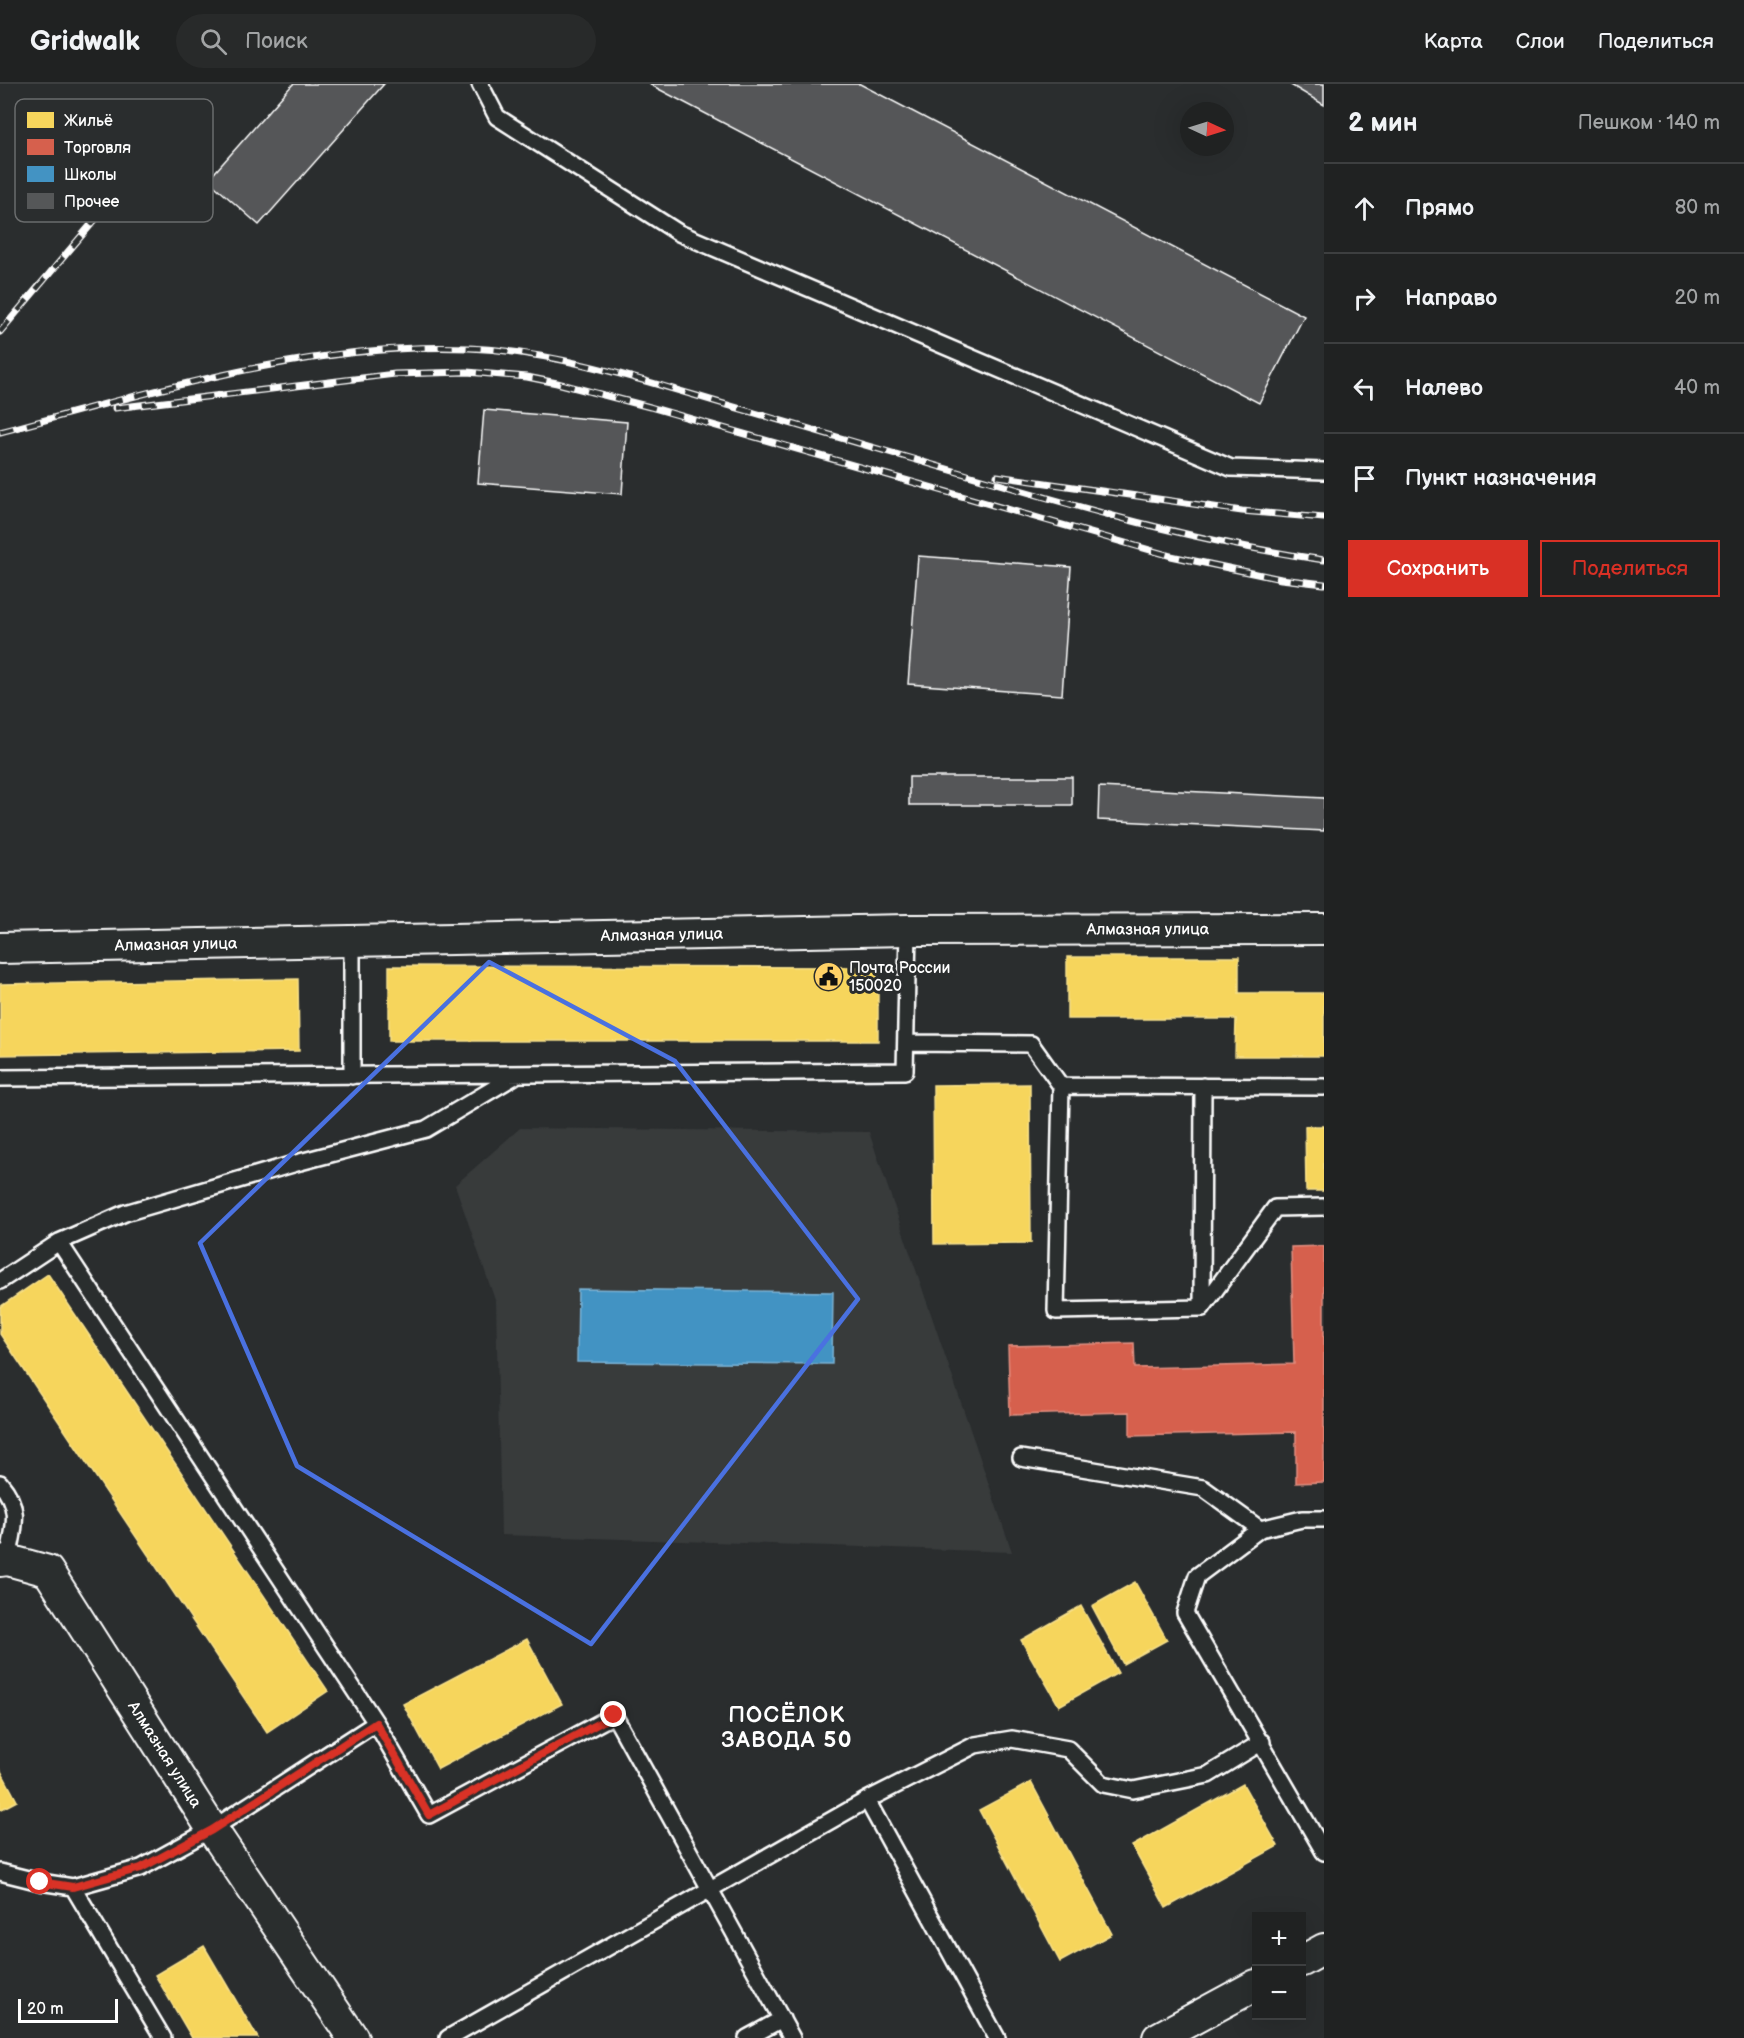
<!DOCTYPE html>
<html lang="ru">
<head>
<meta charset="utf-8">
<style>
  :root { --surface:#202222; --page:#282a2a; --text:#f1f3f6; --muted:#a2a4a5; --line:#3d3f40; --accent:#d93025 }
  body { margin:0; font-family:"Balsamiq Sans",sans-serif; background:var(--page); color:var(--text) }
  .controls { position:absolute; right:18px; bottom:18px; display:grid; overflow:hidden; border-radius:0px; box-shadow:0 6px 24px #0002 }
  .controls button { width:54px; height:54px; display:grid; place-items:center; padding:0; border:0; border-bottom:2px solid var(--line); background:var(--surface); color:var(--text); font:30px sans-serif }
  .compass { position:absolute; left:1180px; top:18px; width:54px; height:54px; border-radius:50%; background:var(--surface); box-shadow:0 6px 24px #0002; rotate:94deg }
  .scale { position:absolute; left:18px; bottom:15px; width:100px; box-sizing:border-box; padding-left:6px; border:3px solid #fff; border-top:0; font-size:16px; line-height:21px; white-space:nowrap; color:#fff; -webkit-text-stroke:4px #2a2d2e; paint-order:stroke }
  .stop { position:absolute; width:18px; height:18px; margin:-14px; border:4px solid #d93025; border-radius:50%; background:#fff }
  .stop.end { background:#d93025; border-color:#fff; box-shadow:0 2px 6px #0008 }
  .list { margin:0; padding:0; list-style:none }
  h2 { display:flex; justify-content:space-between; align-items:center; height:78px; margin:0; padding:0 24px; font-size:26px }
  h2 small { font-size:20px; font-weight:400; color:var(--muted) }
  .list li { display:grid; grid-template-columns:39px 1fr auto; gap:18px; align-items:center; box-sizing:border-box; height:90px; padding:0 24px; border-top:2px solid var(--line) }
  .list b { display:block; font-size:22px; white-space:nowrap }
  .list em { font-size:20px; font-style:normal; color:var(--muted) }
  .actions { display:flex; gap:12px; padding:18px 24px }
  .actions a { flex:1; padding:14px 0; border:2px solid var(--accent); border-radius:0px; text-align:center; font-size:21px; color:var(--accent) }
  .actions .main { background:var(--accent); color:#fff }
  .icon { flex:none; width:33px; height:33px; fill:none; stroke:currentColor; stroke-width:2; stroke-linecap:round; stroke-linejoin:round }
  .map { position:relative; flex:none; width:1324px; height:1954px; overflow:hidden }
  header { display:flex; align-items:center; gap:36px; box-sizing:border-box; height:84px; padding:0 30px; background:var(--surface); border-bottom:2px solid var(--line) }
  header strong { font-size:28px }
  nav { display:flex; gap:33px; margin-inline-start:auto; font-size:21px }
  .search { width:420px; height:54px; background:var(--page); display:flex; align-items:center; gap:15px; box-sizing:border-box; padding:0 21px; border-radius:33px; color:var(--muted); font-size:22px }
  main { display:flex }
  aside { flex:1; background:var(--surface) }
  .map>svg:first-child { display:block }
  .built { fill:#373a3b }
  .homes { fill:#f6d55c; stroke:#f9e28d; stroke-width:1.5 }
  .shops { fill:#d6604d; stroke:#e29082; stroke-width:1.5 }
  .schools { fill:#4393c3; stroke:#7bb3d5; stroke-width:1.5 }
  .building { fill:#555758; stroke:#fff; stroke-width:1.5 }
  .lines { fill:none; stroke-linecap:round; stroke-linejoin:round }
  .service-casing { stroke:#fff; stroke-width:20 }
  .minor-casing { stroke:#fff; stroke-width:34 }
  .service { stroke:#2a2d2e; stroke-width:15 }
  .minor { stroke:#2a2d2e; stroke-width:30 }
  .rail-casing { stroke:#fff; stroke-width:7 }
  .rail { stroke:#2a2d2e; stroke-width:4.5; stroke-dasharray:14; stroke-linecap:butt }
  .route { stroke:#d93025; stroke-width:8 }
  .marked { fill:none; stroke:#4a71e0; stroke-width:4.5; stroke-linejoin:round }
  .labels { text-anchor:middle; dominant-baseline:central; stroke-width:6; stroke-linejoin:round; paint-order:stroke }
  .street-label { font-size:16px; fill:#fff; stroke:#2a2d2e }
  .poi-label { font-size:16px; fill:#fff; stroke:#2a2d2e; text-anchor:start }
  .district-label { font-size:22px; font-weight:bold; letter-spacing:1.5px; fill:#fff; stroke:#2a2d2e }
  .key { fill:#2a2d2e; stroke:#6a6c6d; stroke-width:1.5 }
  .key-label { font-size:16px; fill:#fff }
</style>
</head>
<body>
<header>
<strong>Gridwalk</strong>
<div class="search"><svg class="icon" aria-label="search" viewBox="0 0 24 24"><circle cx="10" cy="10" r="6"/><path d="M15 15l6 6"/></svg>Поиск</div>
<nav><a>Карта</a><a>Слои</a><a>Поделиться</a></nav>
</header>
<main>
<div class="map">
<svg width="1324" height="1954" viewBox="0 0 1324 1954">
  <rect width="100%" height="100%" fill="#2a2d2e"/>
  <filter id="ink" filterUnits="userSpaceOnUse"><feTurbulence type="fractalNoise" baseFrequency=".0167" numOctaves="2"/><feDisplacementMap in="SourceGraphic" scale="12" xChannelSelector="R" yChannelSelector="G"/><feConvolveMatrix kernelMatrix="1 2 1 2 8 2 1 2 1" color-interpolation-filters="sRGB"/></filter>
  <g filter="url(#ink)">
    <path class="built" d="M520 1044 869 1048 1012 1468 501 1451 496 1219 455 1101Z"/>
    <path class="homes" d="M1067 873H1239V909H1324V972H1235L1236 935H1067Z
      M389 882 878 883V957H389Z
      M298 895 299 967 0 971V900Z
      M1030 1000 1031 1159 934 1160 933 1001Z
      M1305 1042H1324V1107H1306Z
      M48 1190 328 1607 267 1648 0 1250V1223Z
      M1135 1498 1167 1556 1123 1580 1092 1522Z
      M1081 1522 1118 1589 1059 1622 1021 1556Z
      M527 1555 562 1620 438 1685 403 1620Z
      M0 1685 17 1717 0 1726Z
      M1031 1698 1112 1850 1060 1878 979 1726Z
      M1243 1700 1278 1762 1166 1824 1132 1762Z
      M204 1862 258 1954H192L155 1891Z"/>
    <path class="shops" d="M1324 1162V1398L1296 1399V1348L1130 1352V1328L1010 1331 1008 1262 1134 1259 1135 1284 1294 1280 1291 1163Z"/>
    <path class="schools" d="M578 1205 833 1208 832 1280 577 1278Z"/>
    <path class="building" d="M293 0H384L259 141 208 96Z
      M649 0H860L1304 232 1259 319Z
      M1289 0H1324V21Z
      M484 326 627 338 622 410 478 399Z
      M918 472 1071 483 1062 611 908 600Z
      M909 693H1072V721H909Z
      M1099 703 1324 714V747L1098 736Z"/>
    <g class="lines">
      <defs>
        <path id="service" d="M480 0 497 33 679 149 1231 384 1324 387
          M352 857V992
          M906 959 1031 960 1061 1002
          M0 994 905 987 908 846
          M1203 1002 1202 1224 1056 1227 1061 1002 1324 1003
          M59 1158 125 1129 300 1078 426 1045 515 992
          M0 1197 59 1158 376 1639 212 1745 141 1784 73 1803 40 1798 0 1788
          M1202 1224 1275 1124 1324 1123
          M1021 1374 1203 1404 1260 1445
          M0 1399C23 1426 13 1445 8 1476
          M1324 1435H1302L1260 1445 1197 1492 1185 1529 1324 1768
          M376 1639 429 1731 614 1631 792 1954
          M867 1716 997 1954
          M73 1803 163 1954
          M448 1954 867 1716 975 1661 1012 1655 1068 1665 1103 1700 1133 1706 1208 1691 1262 1658
          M747 1954 782 1935"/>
        <g id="minor">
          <path id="s1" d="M0 864 908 846 1324 845"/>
          <path id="s2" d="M0 1477 8 1476 48 1487 212 1745 353 1954"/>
          <path d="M1302 1877 1324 1865"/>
          <path d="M1158 1954 1256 1901"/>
        </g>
      </defs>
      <use href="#service" class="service-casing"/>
      <use href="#minor" class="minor-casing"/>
      <use href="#service" class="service"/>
      <use href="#minor" class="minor"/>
      <defs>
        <path id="rail" d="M0 248 150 71
          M115 324 395 290 467 288 527 293 557 299 650 323 1171 472 1281 495 1324 500
          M0 348C149 309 314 257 469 264 567 268 662 303 755 329 834 352 913 375 992 398 1102 430 1210 460 1324 476
          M997 392 1242 427 1324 434"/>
      </defs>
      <use href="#rail" class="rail-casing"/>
      <use href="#rail" class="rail"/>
    </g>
  </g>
  <g class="lines" filter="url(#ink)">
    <path class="route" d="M40 1798 73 1803 141 1784 212 1746 376 1639 429 1731 614 1631"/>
  </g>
  <path class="marked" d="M489 878 675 977 858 1215 591 1560 297 1382 200 1159Z"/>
  <defs>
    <symbol id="civic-disc" viewBox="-11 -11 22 22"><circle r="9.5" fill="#ffd166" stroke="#2a2d2e"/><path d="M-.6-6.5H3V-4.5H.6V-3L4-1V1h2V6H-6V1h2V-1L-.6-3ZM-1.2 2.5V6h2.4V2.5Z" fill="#111"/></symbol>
  </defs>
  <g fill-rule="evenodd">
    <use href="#civic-disc" x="812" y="876" width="33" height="33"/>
  </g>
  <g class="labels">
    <g class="street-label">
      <text stroke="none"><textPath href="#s1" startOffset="1148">Алмазная улица</textPath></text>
      <text stroke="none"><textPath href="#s1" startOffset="662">Алмазная улица</textPath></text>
      <text stroke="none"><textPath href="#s1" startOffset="176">Алмазная улица</textPath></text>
      <text stroke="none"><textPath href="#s2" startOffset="267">Алмазная улица</textPath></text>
    </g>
    <g class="poi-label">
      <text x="849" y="884">Почта России<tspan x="849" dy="18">150020</tspan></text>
    </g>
    <g class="district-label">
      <text x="787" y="1631">ПОСЁЛОК<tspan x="787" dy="25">ЗАВОДА 50</tspan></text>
    </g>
  </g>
  <rect x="15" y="15" width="198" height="123" rx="9" class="key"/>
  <rect x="27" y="28" width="27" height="16" fill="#f6d55c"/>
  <rect x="27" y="55" width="27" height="16" fill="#d6604d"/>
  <rect x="27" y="82" width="27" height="16" fill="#4393c3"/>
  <rect x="27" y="109" width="27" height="16" fill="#555758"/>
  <g class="key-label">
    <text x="64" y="42">Жильё</text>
    <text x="64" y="69">Торговля</text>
    <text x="64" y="96">Школы</text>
    <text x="64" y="123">Прочее</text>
  </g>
</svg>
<div class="controls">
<button>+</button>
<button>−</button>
</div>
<svg class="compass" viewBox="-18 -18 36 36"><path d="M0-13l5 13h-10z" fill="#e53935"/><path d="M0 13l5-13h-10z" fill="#a2a4a5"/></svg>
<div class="scale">20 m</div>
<div class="stop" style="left:40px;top:1798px"></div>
<div class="stop end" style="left:614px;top:1631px"></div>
</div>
<aside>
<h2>2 мин<small>Пешком · 140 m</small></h2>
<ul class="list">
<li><svg class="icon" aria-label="ahead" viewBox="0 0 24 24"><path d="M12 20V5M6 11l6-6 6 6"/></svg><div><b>Прямо</b></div><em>80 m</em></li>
<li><svg class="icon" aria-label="right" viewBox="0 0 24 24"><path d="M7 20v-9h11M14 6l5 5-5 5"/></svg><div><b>Направо</b></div><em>20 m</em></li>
<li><svg class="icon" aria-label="left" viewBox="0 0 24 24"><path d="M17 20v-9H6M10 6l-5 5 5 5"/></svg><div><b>Налево</b></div><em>40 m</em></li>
<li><svg class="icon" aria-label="arrive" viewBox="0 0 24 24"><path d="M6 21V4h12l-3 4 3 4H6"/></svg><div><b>Пункт назначения</b></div></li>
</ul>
<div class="actions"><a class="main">Сохранить</a><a>Поделиться</a></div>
</aside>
</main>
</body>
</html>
